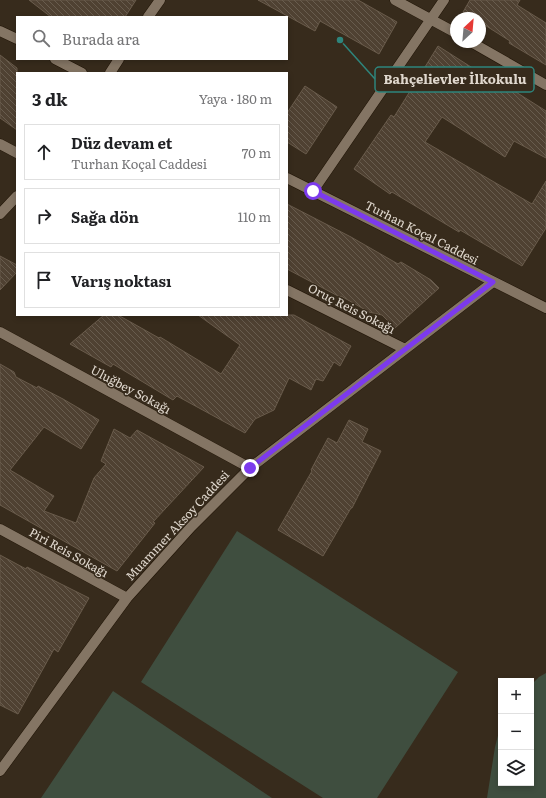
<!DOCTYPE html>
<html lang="tr">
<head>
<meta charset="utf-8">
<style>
  :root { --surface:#fff; --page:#f6f6f6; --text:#202124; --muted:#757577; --line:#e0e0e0 }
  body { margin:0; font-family:Literata,serif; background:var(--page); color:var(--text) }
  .controls { position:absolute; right:12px; bottom:12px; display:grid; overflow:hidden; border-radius:0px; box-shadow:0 2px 6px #0003 }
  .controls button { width:36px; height:36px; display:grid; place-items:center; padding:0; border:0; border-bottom:1px solid var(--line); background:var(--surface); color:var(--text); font:20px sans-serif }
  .compass { position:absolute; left:450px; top:12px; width:36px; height:36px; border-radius:50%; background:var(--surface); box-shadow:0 2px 6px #0003; rotate:26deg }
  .stop { position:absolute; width:12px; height:12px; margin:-9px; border:3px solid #7c3aed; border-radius:50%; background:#fff }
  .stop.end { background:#7c3aed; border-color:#fff; box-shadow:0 1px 4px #0008 }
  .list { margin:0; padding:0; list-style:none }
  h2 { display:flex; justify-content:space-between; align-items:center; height:52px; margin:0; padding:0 16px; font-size:17px }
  h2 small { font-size:13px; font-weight:400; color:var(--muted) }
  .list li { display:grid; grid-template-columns:26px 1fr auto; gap:12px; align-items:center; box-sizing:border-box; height:56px; margin:0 8px 8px; padding:0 8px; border:1px solid var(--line); border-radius:0px }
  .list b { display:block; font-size:15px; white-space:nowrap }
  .list p { margin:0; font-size:13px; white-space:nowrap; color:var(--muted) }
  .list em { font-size:13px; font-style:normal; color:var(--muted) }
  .icon { flex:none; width:22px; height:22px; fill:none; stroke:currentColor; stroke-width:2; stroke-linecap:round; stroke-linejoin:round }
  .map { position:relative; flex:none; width:546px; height:798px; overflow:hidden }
  .search { position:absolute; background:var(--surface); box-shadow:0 2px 6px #0003; left:16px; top:16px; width:272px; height:44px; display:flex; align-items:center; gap:10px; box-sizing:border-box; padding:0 14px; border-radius:0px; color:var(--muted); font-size:15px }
  .panel { position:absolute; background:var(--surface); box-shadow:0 2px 6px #0003; left:16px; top:72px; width:272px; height:244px; border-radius:0px }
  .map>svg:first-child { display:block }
  .pitch { fill:#3f4e3f }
  .building { fill:url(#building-back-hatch); stroke:#695b4b }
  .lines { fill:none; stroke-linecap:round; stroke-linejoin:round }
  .street-casing { stroke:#1f1305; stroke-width:11 }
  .street { stroke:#847564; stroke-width:10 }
  .route { stroke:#7c3aed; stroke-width:5 }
  .labels { text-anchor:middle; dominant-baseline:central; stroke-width:3; stroke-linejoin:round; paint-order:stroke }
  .street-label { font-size:12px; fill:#e0d8ce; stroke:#372b1c }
  .leader { fill:none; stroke:#2e857c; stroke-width:1.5 }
  .callout-dot { fill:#2e857c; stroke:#372b1c; stroke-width:1.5 }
  .callout { fill:#372b1c; stroke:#2e857c; stroke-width:1.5 }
  .callout-label { font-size:13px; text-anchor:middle; font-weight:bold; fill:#e0d8ce }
</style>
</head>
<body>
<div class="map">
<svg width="546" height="798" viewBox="0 0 546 798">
  <defs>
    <pattern id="building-back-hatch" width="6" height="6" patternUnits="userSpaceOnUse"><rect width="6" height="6" fill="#4f4132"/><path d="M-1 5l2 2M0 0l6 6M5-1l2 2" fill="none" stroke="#685c4e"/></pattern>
  </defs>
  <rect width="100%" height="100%" fill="#372b1c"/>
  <path class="pitch" d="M237 531 458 672 377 798H323L141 682Z
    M546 673V798H487L495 747 501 724V783H531V685L539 677Z
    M113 691 272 798H41Z"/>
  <path class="building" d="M29 0H136L125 17H51Z
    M258 0H358L397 22 379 54 320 21 315 31Z
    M470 0H520L517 5 546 23V65L509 43 510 41 480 22V18H473L463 12Z
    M438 46 482 74 484 72 546 111V158L514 141 505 157 442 117 425 142 532 204 546 181V228L522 266 460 230 459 232 392 192 390 194 354 169 391 115 394 117Z
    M0 55 17 68V130L0 118Z
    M305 86 337 107 306 154 287 142V113Z
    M287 204 351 237 398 264 401 262 431 280 439 288 395 328 382 315 369 312 341 296 340 297 287 269Z
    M0 256 17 265V272L0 290Z
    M104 315H118L159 338 160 337 221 374 240 345 198 315H294L351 346 340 366 334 362 323 381 316 379 311 390 289 378 274 410 255 419 245 433 177 396 173 400 113 364 111 367 70 344Z
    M0 364 14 372 16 377 37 388 38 386 63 399 99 420 81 449 44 427 10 470 54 496 44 511 76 523 94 478 106 464 101 461 114 429 130 438 137 430 204 467 153 522 155 523 117 571 0 505Z
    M349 420 368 429 362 442 381 451 352 508H351L323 556 278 530 312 471 311 470 328 438 337 443Z
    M0 555 26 569 27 567 89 598 58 652 54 649 18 714 0 705Z"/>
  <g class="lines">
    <defs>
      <path id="street" d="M395 0 456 33
        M148 17 160 0
        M0 31 17 39
        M471 42 546 85
        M55 59 82 73
        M110 73 119 59
        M0 144 17 153
        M287 178 546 308
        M313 191 444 0
        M0 214 17 196
        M287 290 405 349
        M0 332 250 468
        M0 529 127 598
        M0 771 127 598 191 527 250 468 493 282"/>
    </defs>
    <use href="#street" class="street-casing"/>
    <use href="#street" class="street"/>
  </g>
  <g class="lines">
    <path class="route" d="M250 468 493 282 313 191"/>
  </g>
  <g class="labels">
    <g class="street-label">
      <text transform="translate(422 232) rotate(27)">Turhan Koçal Caddesi</text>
      <text transform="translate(352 308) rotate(27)">Oruç Reis Sokağı</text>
      <text transform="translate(131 389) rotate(28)">Uluğbey Sokağı</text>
      <text transform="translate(177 525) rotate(-47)">Muammer Aksoy Caddesi</text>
      <text transform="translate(69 552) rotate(29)">Piri Reis Sokağı</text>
    </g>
  </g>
  <path class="leader" d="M340 40L375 79"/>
  <circle class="callout-dot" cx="340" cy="40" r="4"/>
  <rect class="callout" x="375" y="67" width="159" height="25" rx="4"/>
  <g class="callout-label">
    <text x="455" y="84">Bahçelievler İlkokulu</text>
  </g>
</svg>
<div class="controls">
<button>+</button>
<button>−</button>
<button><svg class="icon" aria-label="layers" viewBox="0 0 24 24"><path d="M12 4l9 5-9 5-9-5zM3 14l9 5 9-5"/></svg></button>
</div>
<svg class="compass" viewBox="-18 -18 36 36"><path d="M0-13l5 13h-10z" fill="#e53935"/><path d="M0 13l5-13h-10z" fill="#757577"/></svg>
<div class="stop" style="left:313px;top:191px"></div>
<div class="stop end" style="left:250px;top:468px"></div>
<div class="search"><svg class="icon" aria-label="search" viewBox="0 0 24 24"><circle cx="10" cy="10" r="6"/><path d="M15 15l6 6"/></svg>Burada ara</div>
<section class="panel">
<h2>3 dk<small>Yaya · 180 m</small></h2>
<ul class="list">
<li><svg class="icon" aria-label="ahead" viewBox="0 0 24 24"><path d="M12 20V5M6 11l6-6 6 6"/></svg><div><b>Düz devam et</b><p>Turhan Koçal Caddesi</p></div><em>70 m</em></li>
<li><svg class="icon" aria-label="right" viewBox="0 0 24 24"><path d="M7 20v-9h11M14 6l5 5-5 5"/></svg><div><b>Sağa dön</b></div><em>110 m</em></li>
<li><svg class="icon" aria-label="arrive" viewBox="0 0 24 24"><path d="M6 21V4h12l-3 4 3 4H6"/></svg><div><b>Varış noktası</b></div></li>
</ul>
</section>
</div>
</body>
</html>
